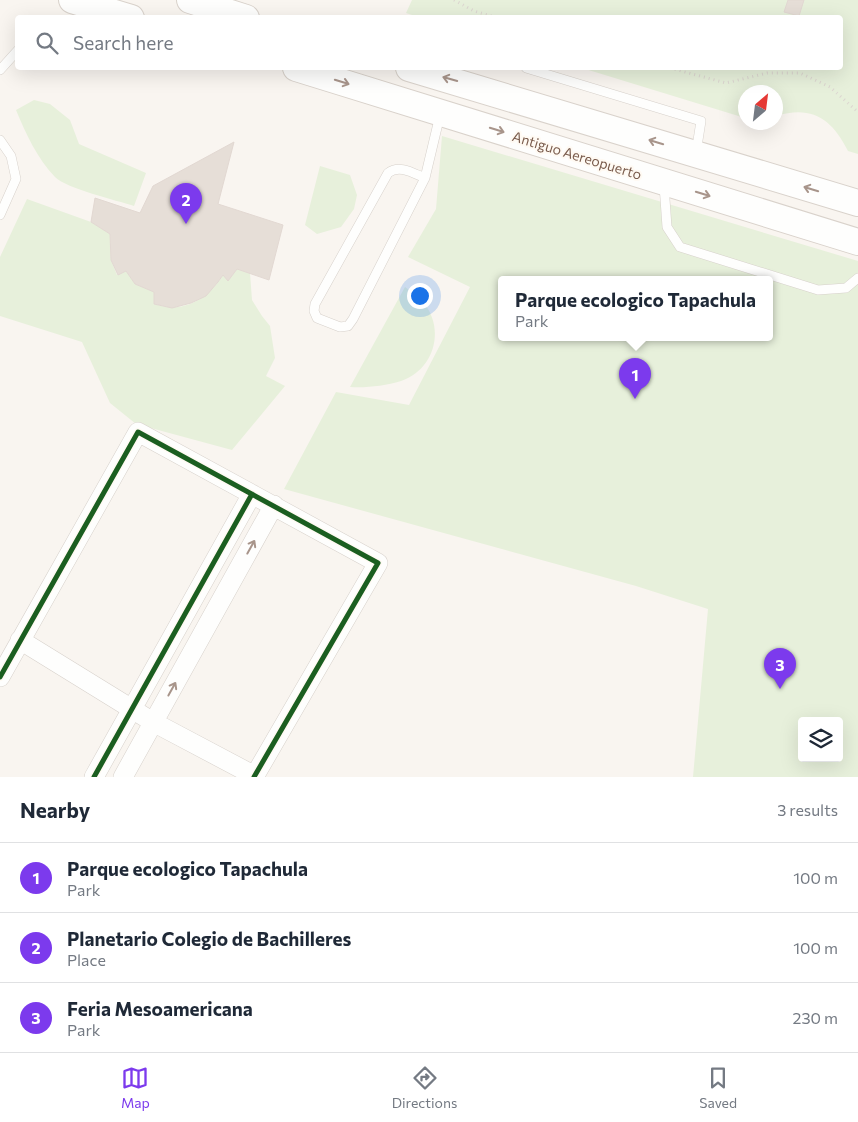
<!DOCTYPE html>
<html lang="en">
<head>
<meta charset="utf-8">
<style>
  :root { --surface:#fff; --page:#f6f6f7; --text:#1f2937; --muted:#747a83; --line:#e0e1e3; --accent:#7c3aed }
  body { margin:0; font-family:Commissioner,sans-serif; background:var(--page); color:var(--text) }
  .controls { position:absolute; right:15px; bottom:15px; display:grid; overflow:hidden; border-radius:5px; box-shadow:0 5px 20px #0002 }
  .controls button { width:45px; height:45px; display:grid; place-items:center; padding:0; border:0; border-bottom:1px solid var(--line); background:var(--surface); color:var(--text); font:25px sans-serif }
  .compass { position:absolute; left:738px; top:85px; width:45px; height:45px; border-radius:50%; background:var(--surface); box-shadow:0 5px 20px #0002; rotate:28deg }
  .you { position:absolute; left:419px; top:295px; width:18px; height:18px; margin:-12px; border:4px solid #fff; border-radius:50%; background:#1a73e8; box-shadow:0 0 0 8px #1a73e833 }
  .badge { display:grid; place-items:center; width:32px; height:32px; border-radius:50%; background:var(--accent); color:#fff; font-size:16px; font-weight:700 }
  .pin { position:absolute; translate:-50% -41px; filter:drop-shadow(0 1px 2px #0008) }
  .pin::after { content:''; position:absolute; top:26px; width:18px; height:15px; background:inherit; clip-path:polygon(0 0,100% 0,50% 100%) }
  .popup { position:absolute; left:498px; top:276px; width:275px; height:65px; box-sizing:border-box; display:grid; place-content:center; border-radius:5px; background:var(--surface); filter:drop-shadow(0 1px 4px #0005); font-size:16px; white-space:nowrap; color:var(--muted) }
  .popup b { font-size:19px; color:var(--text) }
  .popup::after { content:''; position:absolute; left:50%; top:100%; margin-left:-10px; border:10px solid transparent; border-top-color:var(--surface) }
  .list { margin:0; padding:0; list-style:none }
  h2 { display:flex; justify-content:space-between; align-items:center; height:65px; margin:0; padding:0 20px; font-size:21px }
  h2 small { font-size:16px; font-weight:400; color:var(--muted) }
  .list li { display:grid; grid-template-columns:32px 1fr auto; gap:15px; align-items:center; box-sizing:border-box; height:70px; padding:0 20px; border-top:1px solid var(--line) }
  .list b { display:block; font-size:19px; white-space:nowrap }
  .list p { margin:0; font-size:16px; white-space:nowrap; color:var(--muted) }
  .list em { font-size:16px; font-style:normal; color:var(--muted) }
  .icon { flex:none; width:28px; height:28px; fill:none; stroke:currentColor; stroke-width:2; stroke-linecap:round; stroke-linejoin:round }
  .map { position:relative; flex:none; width:858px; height:777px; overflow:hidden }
  .search { position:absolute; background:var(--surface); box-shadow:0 5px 20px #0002; left:15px; right:15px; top:15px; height:55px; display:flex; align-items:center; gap:12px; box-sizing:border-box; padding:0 18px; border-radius:5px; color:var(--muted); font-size:19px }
  .sheet { height:275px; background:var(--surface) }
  nav { display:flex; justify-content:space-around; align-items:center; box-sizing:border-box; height:70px; border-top:1px solid var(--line); background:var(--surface); font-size:14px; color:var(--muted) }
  nav a { display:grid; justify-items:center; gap:2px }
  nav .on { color:var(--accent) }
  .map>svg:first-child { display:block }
  .green { fill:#e7f0db; fill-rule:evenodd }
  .building { fill:#e6ded7; stroke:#e2d8d2 }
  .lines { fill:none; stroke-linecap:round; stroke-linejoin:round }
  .service-casing { stroke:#d7d1cb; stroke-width:10 }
  .minor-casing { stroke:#d7d1cb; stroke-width:20 }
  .secondary-casing { stroke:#d9d2cb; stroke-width:28 }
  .path { stroke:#dcd5d0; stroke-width:3; stroke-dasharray:1 4; stroke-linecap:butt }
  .service { stroke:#fefefd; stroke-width:9 }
  .minor { stroke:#fefefd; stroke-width:19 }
  .secondary { stroke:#fefefd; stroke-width:26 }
  .cycleway-casing { stroke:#fffaf3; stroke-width:8 }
  .cycleway { stroke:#1b5e20; stroke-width:5 }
  .oneway { stroke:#a8958b }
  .labels { text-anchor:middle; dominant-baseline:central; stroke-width:4; stroke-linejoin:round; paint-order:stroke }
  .street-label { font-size:14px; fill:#7a5c4d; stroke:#fffaf3 }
</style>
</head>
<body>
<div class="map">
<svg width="858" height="777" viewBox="0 0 858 777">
  <rect width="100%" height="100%" fill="#f9f5f0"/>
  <path class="green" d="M412 0H858V154L848 151C832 119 812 105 776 116V92H746L745 118 582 68H840V18H421L406 13Z
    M34 100 50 104 70 120 79 144 146 173 134 206C116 200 67 189 55 177 37 158 26 134 16 110Z
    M442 136 858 261V777H693L708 609 636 586 284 489 336 392 409 405 470 287 408 257 436 209ZM501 280H769V338H501ZM802 721H839V758H802Z
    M320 166 350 175 357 195 354 209 341 227 317 234 305 225Z
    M27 199 91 222 110 234 111 260 117 275 126 271 135 284 154 292V304C159 305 165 307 170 307 192 309 213 292 223 275L228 281 237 269 250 273 252 300 262 316 270 326 275 358 266 376 285 386 232 450 136 424 110 403 82 342 0 316V257Z
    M405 287C411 292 418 296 423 302 446 329 434 370 401 381 385 386 366 388 350 387Z"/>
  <path class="building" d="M788 0H804L799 16 784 12Z
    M234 142 218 204 283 225 269 280 237 269 228 281 223 275 218 282 206 296 191 303 172 308 154 304V292L135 284 126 271 118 275 111 260 110 234 91 222 95 198 140 213 153 186Z"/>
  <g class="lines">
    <defs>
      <path id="service" d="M526 68 701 121 696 153
        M0 70 18 50
        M0 140 11 156 16 179 0 215
        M425 178C413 173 399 164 388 173L315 304 314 311 317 318 340 327 348 326 353 319 425 178 440 115
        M664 185 667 227 680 247 818 290 846 288 858 278"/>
      <path id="minor" d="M20 640 153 722 255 776
        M0 677 138 432 378 563 254 777
        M94 777 252 494
        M123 777 274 505"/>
      <path id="secondary" d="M72 0 131 18
        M190 0 246 18
        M296 68 858 242
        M409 68 858 203"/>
    </defs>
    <use href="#service" class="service-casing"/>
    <use href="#minor" class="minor-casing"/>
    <use href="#secondary" class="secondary-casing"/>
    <path class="path" d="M454 0 474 11 498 18
      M670 68 726 83 767 73H800L830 87 858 112"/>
    <use href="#service" class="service"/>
    <use href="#minor" class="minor"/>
    <use href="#secondary" class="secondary"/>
    <defs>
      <path id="cycleway" d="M0 677 138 432 378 563 254 777
        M94 777 252 494"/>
    </defs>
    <use href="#cycleway" class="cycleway-casing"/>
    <use href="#cycleway" class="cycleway"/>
  </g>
  <defs><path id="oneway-shaft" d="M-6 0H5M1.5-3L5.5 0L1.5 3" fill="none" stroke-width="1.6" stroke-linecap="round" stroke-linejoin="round" transform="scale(1.25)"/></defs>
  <g class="oneway">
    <use href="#oneway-shaft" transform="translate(450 79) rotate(-164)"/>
    <use href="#oneway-shaft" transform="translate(342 82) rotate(17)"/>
    <use href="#oneway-shaft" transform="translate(497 130) rotate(17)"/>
    <use href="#oneway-shaft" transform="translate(656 142) rotate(-163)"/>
    <use href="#oneway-shaft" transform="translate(811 189) rotate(-163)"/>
    <use href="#oneway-shaft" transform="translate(703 194) rotate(17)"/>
    <use href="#oneway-shaft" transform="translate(251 547) rotate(-61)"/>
    <use href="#oneway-shaft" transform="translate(172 689) rotate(-61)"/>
  </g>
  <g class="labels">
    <g class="street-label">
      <text transform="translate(577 155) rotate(17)">Antiguo Aereopuerto</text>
    </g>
  </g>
</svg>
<div class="controls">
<button><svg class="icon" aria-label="layers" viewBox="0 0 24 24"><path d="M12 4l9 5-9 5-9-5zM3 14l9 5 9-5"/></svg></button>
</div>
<svg class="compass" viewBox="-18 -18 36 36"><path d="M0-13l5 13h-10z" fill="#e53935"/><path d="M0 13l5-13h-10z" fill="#747a83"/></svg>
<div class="you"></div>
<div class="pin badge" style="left:635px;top:399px">1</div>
<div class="popup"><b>Parque ecologico Tapachula</b>Park</div>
<div class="pin badge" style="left:186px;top:224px">2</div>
<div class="pin badge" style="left:780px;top:689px">3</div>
<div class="search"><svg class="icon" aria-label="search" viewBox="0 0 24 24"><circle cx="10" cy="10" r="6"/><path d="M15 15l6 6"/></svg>Search here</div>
</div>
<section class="sheet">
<h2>Nearby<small>3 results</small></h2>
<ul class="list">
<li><span class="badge">1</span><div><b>Parque ecologico Tapachula</b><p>Park</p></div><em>100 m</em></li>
<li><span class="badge">2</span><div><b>Planetario Colegio de Bachilleres</b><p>Place</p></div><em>100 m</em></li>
<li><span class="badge">3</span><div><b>Feria Mesoamericana</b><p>Park</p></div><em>230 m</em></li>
</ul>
</section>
<nav>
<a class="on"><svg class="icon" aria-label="map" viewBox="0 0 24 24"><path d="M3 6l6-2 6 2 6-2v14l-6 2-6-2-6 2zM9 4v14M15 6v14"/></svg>Map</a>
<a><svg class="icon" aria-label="directions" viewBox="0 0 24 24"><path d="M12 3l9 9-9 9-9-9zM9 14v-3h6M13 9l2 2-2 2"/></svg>Directions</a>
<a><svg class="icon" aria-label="saved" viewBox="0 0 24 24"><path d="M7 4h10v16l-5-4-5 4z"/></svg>Saved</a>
</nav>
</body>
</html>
